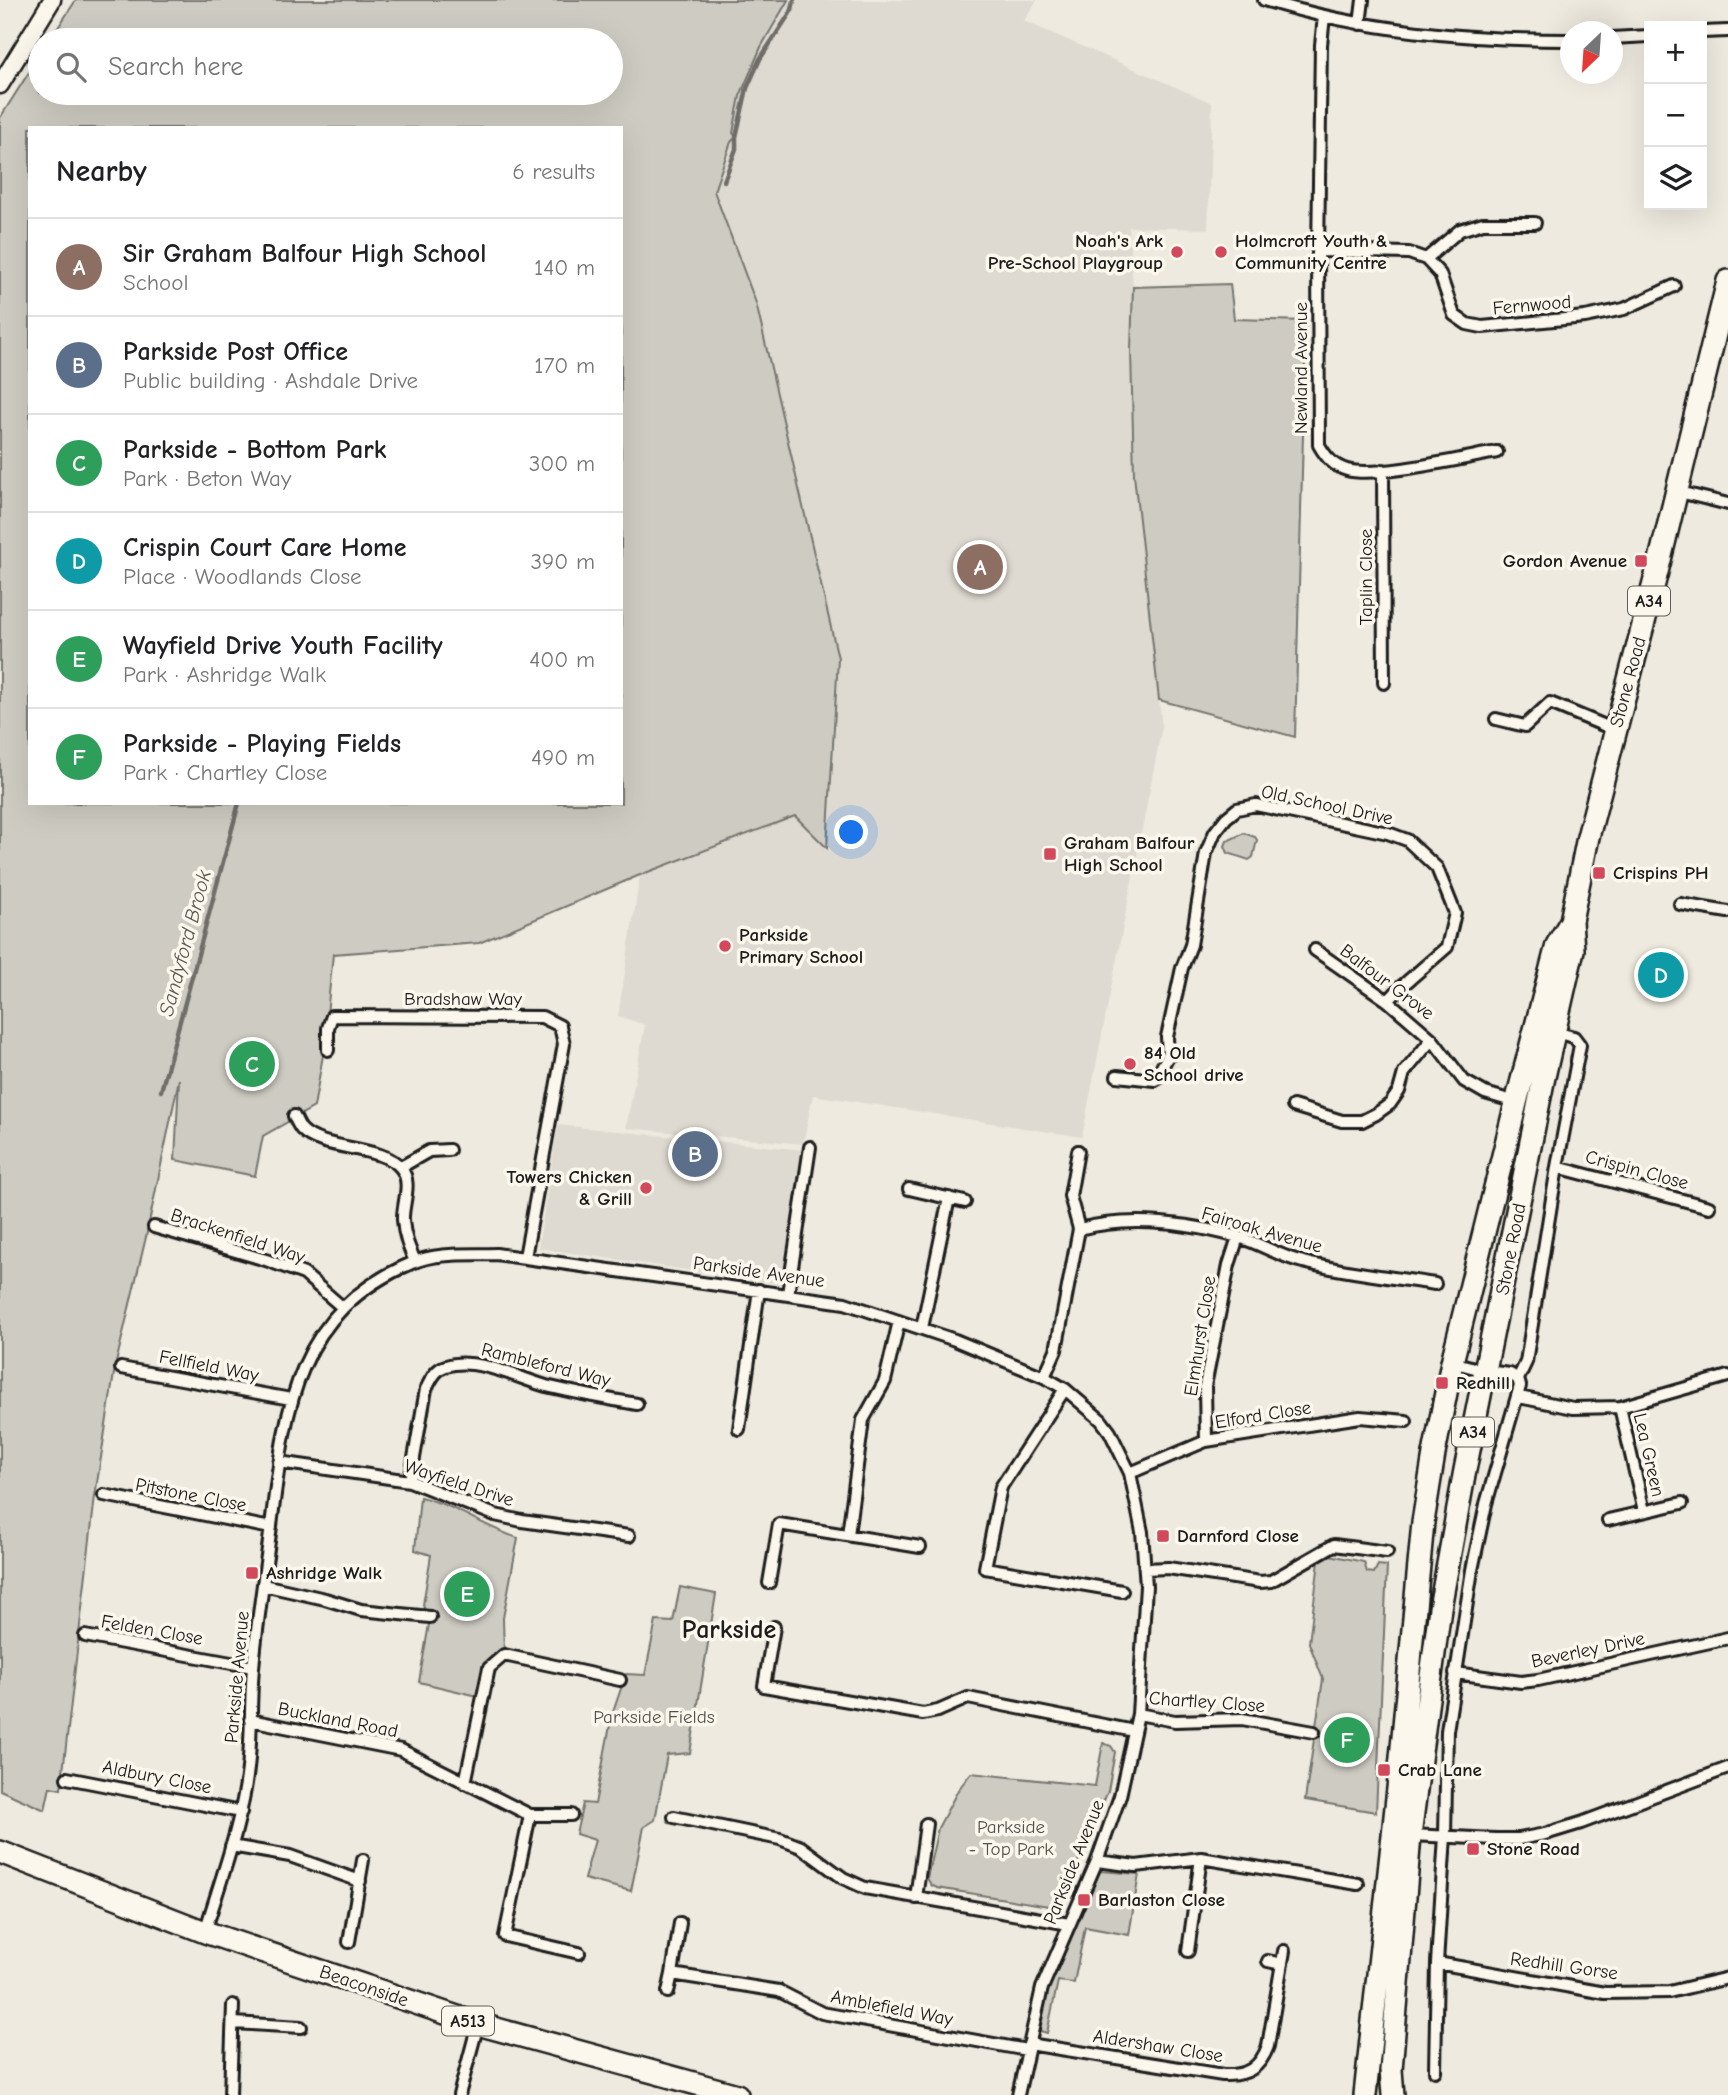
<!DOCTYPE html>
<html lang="en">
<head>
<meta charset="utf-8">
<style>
  :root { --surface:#fff; --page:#f6f6f6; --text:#202124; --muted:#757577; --line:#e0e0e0; --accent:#2563eb }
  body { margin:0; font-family:"Comic Neue",sans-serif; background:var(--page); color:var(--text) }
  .controls { position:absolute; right:21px; top:21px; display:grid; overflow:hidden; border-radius:0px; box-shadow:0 7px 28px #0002 }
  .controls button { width:63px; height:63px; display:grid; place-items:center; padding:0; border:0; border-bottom:2px solid var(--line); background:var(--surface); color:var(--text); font:35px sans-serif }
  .compass { position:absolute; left:1560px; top:21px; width:63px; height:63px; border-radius:50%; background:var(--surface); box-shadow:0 7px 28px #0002; rotate:205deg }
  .you { position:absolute; left:852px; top:833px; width:24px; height:24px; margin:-18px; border:5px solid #fff; border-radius:50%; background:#1a73e8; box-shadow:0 0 0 10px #1a73e833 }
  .badge { display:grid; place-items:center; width:46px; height:46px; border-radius:50%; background:var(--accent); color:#fff; font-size:23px; font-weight:700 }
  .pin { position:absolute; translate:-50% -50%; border:4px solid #fff; box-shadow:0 2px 7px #0006 }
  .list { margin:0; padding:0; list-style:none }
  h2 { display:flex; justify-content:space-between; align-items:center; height:91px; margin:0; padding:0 28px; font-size:30px }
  h2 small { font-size:23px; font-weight:400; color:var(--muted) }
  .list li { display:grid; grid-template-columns:46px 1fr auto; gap:21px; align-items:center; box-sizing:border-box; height:98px; padding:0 28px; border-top:2px solid var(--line) }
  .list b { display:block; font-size:26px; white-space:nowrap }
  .list p { margin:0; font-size:23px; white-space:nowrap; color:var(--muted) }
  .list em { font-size:23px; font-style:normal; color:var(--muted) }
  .icon { flex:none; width:38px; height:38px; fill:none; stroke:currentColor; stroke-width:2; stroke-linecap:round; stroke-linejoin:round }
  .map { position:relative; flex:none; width:1728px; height:2095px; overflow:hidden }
  .search { position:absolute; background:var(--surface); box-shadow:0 7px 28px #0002; left:28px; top:28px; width:595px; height:77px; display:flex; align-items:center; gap:18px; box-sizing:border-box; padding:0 24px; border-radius:38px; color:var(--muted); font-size:26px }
  .panel { position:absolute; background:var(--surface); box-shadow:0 7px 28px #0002; left:28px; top:126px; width:595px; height:679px; border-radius:0px }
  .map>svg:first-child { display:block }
  .built { fill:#dedad1 }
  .green { fill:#ceccc2; stroke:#75746f; stroke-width:2; fill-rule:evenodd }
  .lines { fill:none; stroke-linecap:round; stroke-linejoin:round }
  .stream { stroke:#6f6d69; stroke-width:4.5 }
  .street-casing { stroke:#1c1c1c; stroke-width:16 }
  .secondary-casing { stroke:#1c1c1c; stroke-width:21 }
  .highway-casing { stroke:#1c1c1c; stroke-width:26 }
  .street { stroke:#fbf7ec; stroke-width:10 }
  .secondary { stroke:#fbf7ec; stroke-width:16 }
  .highway { stroke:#fbf7ec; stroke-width:21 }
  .poi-dot { fill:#d1495b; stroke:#fbf7ec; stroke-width:2.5 }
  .labels { text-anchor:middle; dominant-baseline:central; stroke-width:7; stroke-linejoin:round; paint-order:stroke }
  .shield { fill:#fbf7ec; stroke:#5f5e5a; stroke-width:2 }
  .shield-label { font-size:18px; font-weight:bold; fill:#1c1c1c }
  .poi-label { font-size:19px; font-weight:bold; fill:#1c1c1c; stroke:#fbf7ec; text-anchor:start }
  .street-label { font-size:19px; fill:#1c1c1c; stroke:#fbf7ec }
  .park-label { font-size:19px; fill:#51514e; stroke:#fbf7ec }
  .water-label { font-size:21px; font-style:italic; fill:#5a5956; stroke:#fbf7ec }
  .district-label { font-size:26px; font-weight:bold; fill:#1c1c1c; stroke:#fbf7ec }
</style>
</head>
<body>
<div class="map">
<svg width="1728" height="2095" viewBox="0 0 1728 2095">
  <rect width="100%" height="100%" fill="#eeeadf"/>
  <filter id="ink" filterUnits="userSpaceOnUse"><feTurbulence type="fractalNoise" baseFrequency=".0143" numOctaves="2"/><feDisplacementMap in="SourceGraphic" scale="14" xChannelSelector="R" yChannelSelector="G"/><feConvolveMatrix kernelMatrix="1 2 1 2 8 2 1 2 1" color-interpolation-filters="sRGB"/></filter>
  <g filter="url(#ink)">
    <path class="built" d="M788 0H1037L1024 21 1212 103 1208 229 1129 227 1133 287 1131 350 1134 475 1162 727 1082 1137 813 1095 803 1144 626 1128 645 1025 618 1016 640 875 796 815 827 847 838 658 756 303 714 191 730 148 740 96 761 47Z
      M558 1125 804 1150 782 1284 538 1248Z"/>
    <path class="green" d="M76 0H788L761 47 740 96 733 133 736 137 731 142 714 191 756 303 838 658 827 848 795 816 640 875 479 943 333 954 323 1055 314 1107 263 1136 255 1176 175 1160 179 1079 146 1237 115 1367 95 1496 61 1789 50 1787 45 1810 0 1790V118L40 55V93H611V40H50ZM30 128H621V803H30Z
      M1230 284 1234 319 1306 321 1295 737 1159 700 1134 475 1131 350 1133 287Z
      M1244 833 1255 837 1257 840 1253 857 1249 860 1228 853 1225 846 1227 841Z
      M420 1497C455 1505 484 1527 518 1538L503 1618 504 1655 489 1668 482 1697 419 1682 429 1624 423 1605 431 1555 415 1550Z
      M1320 1553 1364 1562 1367 1572 1374 1573 1378 1565 1387 1566 1376 1812 1305 1800 1323 1679 1309 1643Z
      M680 1587 716 1594 690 1753 667 1755 655 1820 644 1827 631 1891 584 1879 595 1840 576 1834 583 1803 595 1804 612 1715 626 1674 645 1675 656 1621 673 1622Z
      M1103 1743 1111 1746 1115 1752 1108 1791 1060 1904 1055 1907 937 1888 931 1885 927 1878 938 1828 958 1790 971 1773 1095 1786Z
      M1100 1871 1139 1874 1129 1935 1085 1927 1074 1983 1058 1981 1047 2033 1037 2030C1046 1973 1074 1922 1100 1871Z"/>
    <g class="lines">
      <path class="stream" d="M724 181 736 149V137L747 88 760 59 792 10 794 0
        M161 1091 239 803"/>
      <defs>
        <path id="street" d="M1264 0C1364 31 1467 40 1570 40
          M1324 16 1321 45 1318 251 1319 445C1326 457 1333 466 1347 470 1376 478 1463 458 1497 452
          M1360 24 1363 0
          M1702 32 1728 31
          M1612 38 1649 36
          M1535 223H1483L1460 230 1426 259 1440 274 1454 315 1467 324 1482 327 1585 317 1624 309 1674 286
          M1318 251 1409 253 1426 259
          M1383 470 1384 683
          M1675 491 1728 504
          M1496 719 1525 726 1550 703 1615 730
          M1680 904 1728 912
          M1315 950 1388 1001 1432 1039 1464 1081 1485 1093 1519 1103
          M328 1050V1028L332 1016 542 1017 560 1026 564 1044 525 1257
          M1117 1076 1155 1080 1168 1056 1167 1037 1182 968 1191 945 1206 853 1215 832 1226 818 1237 809 1256 805 1388 833 1407 840 1437 868 1455 913 1447 947 1402 986 1388 1001
          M1293 1106 1342 1121H1362L1376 1114 1390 1104 1399 1091 1404 1073 1432 1039
          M294 1116C296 1120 299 1127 302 1130 322 1151 383 1145 401 1168 413 1183 402 1204 403 1220 404 1236 409 1248 415 1261
          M1078 1151 1070 1196 1079 1229
          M401 1167 429 1151 449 1150
          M1557 1167 1709 1207
          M909 1189 965 1202
          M154 1227 266 1260 304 1274 342 1307
          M788 1294 810 1147
          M922 1328 949 1198
          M121 1368 291 1399
          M1044 1377 1056 1350 1079 1229C1130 1216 1187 1223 1238 1237 1260 1243 1280 1257 1303 1262 1346 1273 1391 1277 1435 1284
          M1518 1379 1526 1362 1557 1167 1580 1045 1574 1037 1554 1032
          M1065 1389 1001 1487 985 1568 1122 1591
          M1519 1397 1573 1408 1620 1407 1728 1376
          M1620 1407 1644 1511
          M739 1429 759 1290
          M1206 1441 1205 1386 1229 1265 1238 1237
          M279 1462 410 1481 495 1515 522 1521 629 1536
          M1130 1473 1206 1441 1360 1417 1406 1421
          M410 1481 426 1389C431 1380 435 1369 446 1366 475 1356 518 1378 546 1386 576 1393 606 1399 637 1404
          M104 1495 271 1528
          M1608 1520 1682 1503
          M848 1535 863 1420 885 1381 899 1321
          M1145 1569 1168 1568 1260 1582 1271 1581 1334 1545 1387 1552
          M769 1583 779 1524 920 1547
          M263 1585 325 1599 361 1610 430 1617
          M774 1627 764 1686 923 1714 938 1711 968 1698 1134 1731
          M85 1636 253 1667
          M1455 1673 1521 1682 1538 1680 1728 1638
          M1138 1714 1175 1721 1242 1719 1314 1732
          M250 1720 401 1750 530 1815 505 1936 579 1953
          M67 1778 241 1812
          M465 1783 489 1668 504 1655 620 1680
          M530 1815H571
          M674 1817 780 1839 801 1847 843 1878 865 1888 1069 1924
          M1410 1835 1496 1839H1519L1545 1834 1581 1823 1728 1768
          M231 1846 290 1856 360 1881
          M1097 1861 1136 1866 1201 1858 1358 1884
          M916 1898 926 1824
          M680 1923 672 1974 779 1991 822 2013 1027 2050
          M205 1932C221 1878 242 1824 248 1768 252 1735 250 1701 253 1668 257 1621 265 1573 271 1526 285 1413 293 1313 412 1263 436 1252 469 1255 496 1254L845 1303 955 1340 1044 1377 1065 1389 1101 1420 1110 1432 1130 1473 1142 1532 1146 1586 1138 1714 1120 1796 1097 1861 1042 1988 1018 2095
          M349 1942 363 1860
          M1188 1951 1201 1858
          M1268 1961 1282 1964
          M1437 1963 1605 1993 1669 1992 1728 1978
          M668 1992 672 1974
          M233 2023 301 2027
          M1029 2044 1223 2075C1247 2076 1260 2068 1268 2046L1284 1951
          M1435 2071 1437 1963 1445 1836 1447 1731 1472 1570 1486 1504 1520 1386 1518 1379 1510 1374 1486 1371 1452 1362
          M230 2095 233 2005
          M459 2095 478 2024"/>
        <path id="secondary" d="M0 85 52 0"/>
        <path id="highway" d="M0 1852 205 1932 478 2024 737 2095
          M1365 2095 1399 1779 1423 1522 1434 1454 1452 1362 1516 1103 1557 945 1571 921
          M1393 2095 1391 2070 1410 1835 1440 1608 1465 1470 1544 1077 1573 950 1571 921 1588 837 1658 568 1728 281"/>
      </defs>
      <use href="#street" class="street-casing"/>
      <use href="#secondary" class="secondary-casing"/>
      <use href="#highway" class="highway-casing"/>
      <use href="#street" class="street"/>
      <use href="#secondary" class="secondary"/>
      <use href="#highway" class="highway"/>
    </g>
  </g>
  <g class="poi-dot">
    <circle cx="1177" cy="252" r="7"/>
    <circle cx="1221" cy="252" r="7"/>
    <rect x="1634" y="554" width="14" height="14" rx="3.5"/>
    <rect x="1043" y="847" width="14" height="14" rx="3.5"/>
    <rect x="1592" y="866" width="14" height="14" rx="3.5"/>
    <circle cx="725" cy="946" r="7"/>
    <circle cx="1130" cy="1064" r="7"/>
    <circle cx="646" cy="1188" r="7"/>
    <rect x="1435" y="1376" width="14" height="14" rx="3.5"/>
    <rect x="1156" y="1529" width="14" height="14" rx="3.5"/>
    <rect x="245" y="1566" width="14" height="14" rx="3.5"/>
    <rect x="1377" y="1763" width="14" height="14" rx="3.5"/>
    <rect x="1466" y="1842" width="14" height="14" rx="3.5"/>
    <rect x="1077" y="1893" width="14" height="14" rx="3.5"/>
  </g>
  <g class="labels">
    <g class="shield">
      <rect x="1628" y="586.5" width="42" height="29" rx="5"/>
      <rect x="1452" y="1417.5" width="42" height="29" rx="5"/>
      <rect x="442" y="2006.5" width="52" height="29" rx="5"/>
    </g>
    <g class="shield-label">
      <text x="1649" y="601">A34</text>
      <text x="1473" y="1432">A34</text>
      <text x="468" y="2021">A513</text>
    </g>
    <g class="poi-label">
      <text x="1163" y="241" text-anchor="end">Noah's Ark<tspan x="1163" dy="22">Pre-School Playgroup</tspan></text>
      <text x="1235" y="241">Holmcroft Youth &amp;<tspan x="1235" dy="22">Community Centre</tspan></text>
      <text x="1627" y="561" text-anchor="end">Gordon Avenue</text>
      <text x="1064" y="843">Graham Balfour<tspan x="1064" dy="22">High School</tspan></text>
      <text x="1613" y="873">Crispins PH</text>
      <text x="739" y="935">Parkside<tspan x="739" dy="22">Primary School</tspan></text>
      <text x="1144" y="1053">84 Old<tspan x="1144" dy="22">School drive</tspan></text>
      <text x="632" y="1177" text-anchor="end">Towers Chicken<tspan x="632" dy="22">&amp; Grill</tspan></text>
      <text x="1456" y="1383">Redhill</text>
      <text x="1177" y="1536">Darnford Close</text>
      <text x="266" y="1573">Ashridge Walk</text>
      <text x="1398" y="1770">Crab Lane</text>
      <text x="1487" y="1849">Stone Road</text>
      <text x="1098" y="1900">Barlaston Close</text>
    </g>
    <g class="street-label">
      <text transform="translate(1532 305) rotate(-5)">Fernwood</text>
      <text transform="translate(1301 368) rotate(-90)">Newland Avenue</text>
      <text transform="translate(1366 577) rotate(-90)">Taplin Close</text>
      <text transform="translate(1628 682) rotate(-75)">Stone Road</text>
      <text transform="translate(1327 805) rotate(12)">Old School Drive</text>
      <text transform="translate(1387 982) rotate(37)">Balfour Grove</text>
      <text x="463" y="999">Bradshaw Way</text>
      <text transform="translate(1637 1170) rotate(15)">Crispin Close</text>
      <text transform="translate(1262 1230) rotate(16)">Fairoak Avenue</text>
      <text transform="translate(238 1236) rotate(18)">Brackenfield Way</text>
      <text transform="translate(1511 1249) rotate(-79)">Stone Road</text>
      <text transform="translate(759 1272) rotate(8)">Parkside Avenue</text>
      <text transform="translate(1200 1336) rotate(-81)">Elmhurst Close</text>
      <text transform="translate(546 1365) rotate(14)">Rambleford Way</text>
      <text transform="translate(209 1366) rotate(11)">Fellfield Way</text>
      <text transform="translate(1263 1415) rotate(-9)">Elford Close</text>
      <text transform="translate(1649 1455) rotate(77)">Lea Green</text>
      <text transform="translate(459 1483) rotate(18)">Wayfield Drive</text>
      <text transform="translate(191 1495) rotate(11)">Pitstone Close</text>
      <text transform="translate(152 1630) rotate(10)">Felden Close</text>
      <text transform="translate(1588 1650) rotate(-12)">Beverley Drive</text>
      <text transform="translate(237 1677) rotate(-85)">Parkside Avenue</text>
      <text transform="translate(1207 1702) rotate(4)">Chartley Close</text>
      <text transform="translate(338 1720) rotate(11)">Buckland Road</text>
      <text transform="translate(157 1777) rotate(11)">Aldbury Close</text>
      <text transform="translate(1074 1862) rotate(-68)">Parkside Avenue</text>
      <text transform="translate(1564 1966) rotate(8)">Redhill Gorse</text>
      <text transform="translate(364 1986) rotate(19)">Beaconside</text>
      <text transform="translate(892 2008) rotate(11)">Amblefield Way</text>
      <text transform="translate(1158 2046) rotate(9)">Aldershaw Close</text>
    </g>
    <g class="park-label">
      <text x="654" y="1717">Parkside Fields</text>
      <text x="1011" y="1827">Parkside<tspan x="1011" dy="22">- Top Park</tspan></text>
    </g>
    <g class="water-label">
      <text transform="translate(185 943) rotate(-75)">Sandyford Brook</text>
    </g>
    <g class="district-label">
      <text x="729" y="1630">Parkside</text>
    </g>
  </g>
</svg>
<div class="controls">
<button>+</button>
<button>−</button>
<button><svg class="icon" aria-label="layers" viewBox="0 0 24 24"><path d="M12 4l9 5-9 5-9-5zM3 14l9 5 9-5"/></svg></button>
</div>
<svg class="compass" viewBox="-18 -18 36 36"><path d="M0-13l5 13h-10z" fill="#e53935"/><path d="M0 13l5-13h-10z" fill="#757577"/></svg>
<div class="you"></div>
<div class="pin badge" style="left:980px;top:567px;background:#8d6e63">A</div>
<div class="pin badge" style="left:695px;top:1154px;background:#5c6f8a">B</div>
<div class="pin badge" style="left:252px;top:1064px;background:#2e9e5b">C</div>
<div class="pin badge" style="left:1661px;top:975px;background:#0f9aa8">D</div>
<div class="pin badge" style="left:467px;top:1594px;background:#2e9e5b">E</div>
<div class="pin badge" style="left:1347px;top:1740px;background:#2e9e5b">F</div>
<div class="search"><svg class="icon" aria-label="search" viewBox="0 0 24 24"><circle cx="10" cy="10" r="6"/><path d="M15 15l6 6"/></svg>Search here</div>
<section class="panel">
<h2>Nearby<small>6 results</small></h2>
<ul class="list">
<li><span class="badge" style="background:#8d6e63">A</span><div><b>Sir Graham Balfour High School</b><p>School</p></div><em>140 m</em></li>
<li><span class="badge" style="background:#5c6f8a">B</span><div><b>Parkside Post Office</b><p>Public building · Ashdale Drive</p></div><em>170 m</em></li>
<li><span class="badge" style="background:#2e9e5b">C</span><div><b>Parkside - Bottom Park</b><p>Park · Beton Way</p></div><em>300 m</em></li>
<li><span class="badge" style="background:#0f9aa8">D</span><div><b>Crispin Court Care Home</b><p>Place · Woodlands Close</p></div><em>390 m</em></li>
<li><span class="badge" style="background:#2e9e5b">E</span><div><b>Wayfield Drive Youth Facility</b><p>Park · Ashridge Walk</p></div><em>400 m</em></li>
<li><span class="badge" style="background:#2e9e5b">F</span><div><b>Parkside - Playing Fields</b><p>Park · Chartley Close</p></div><em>490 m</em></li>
</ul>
</section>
</div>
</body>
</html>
